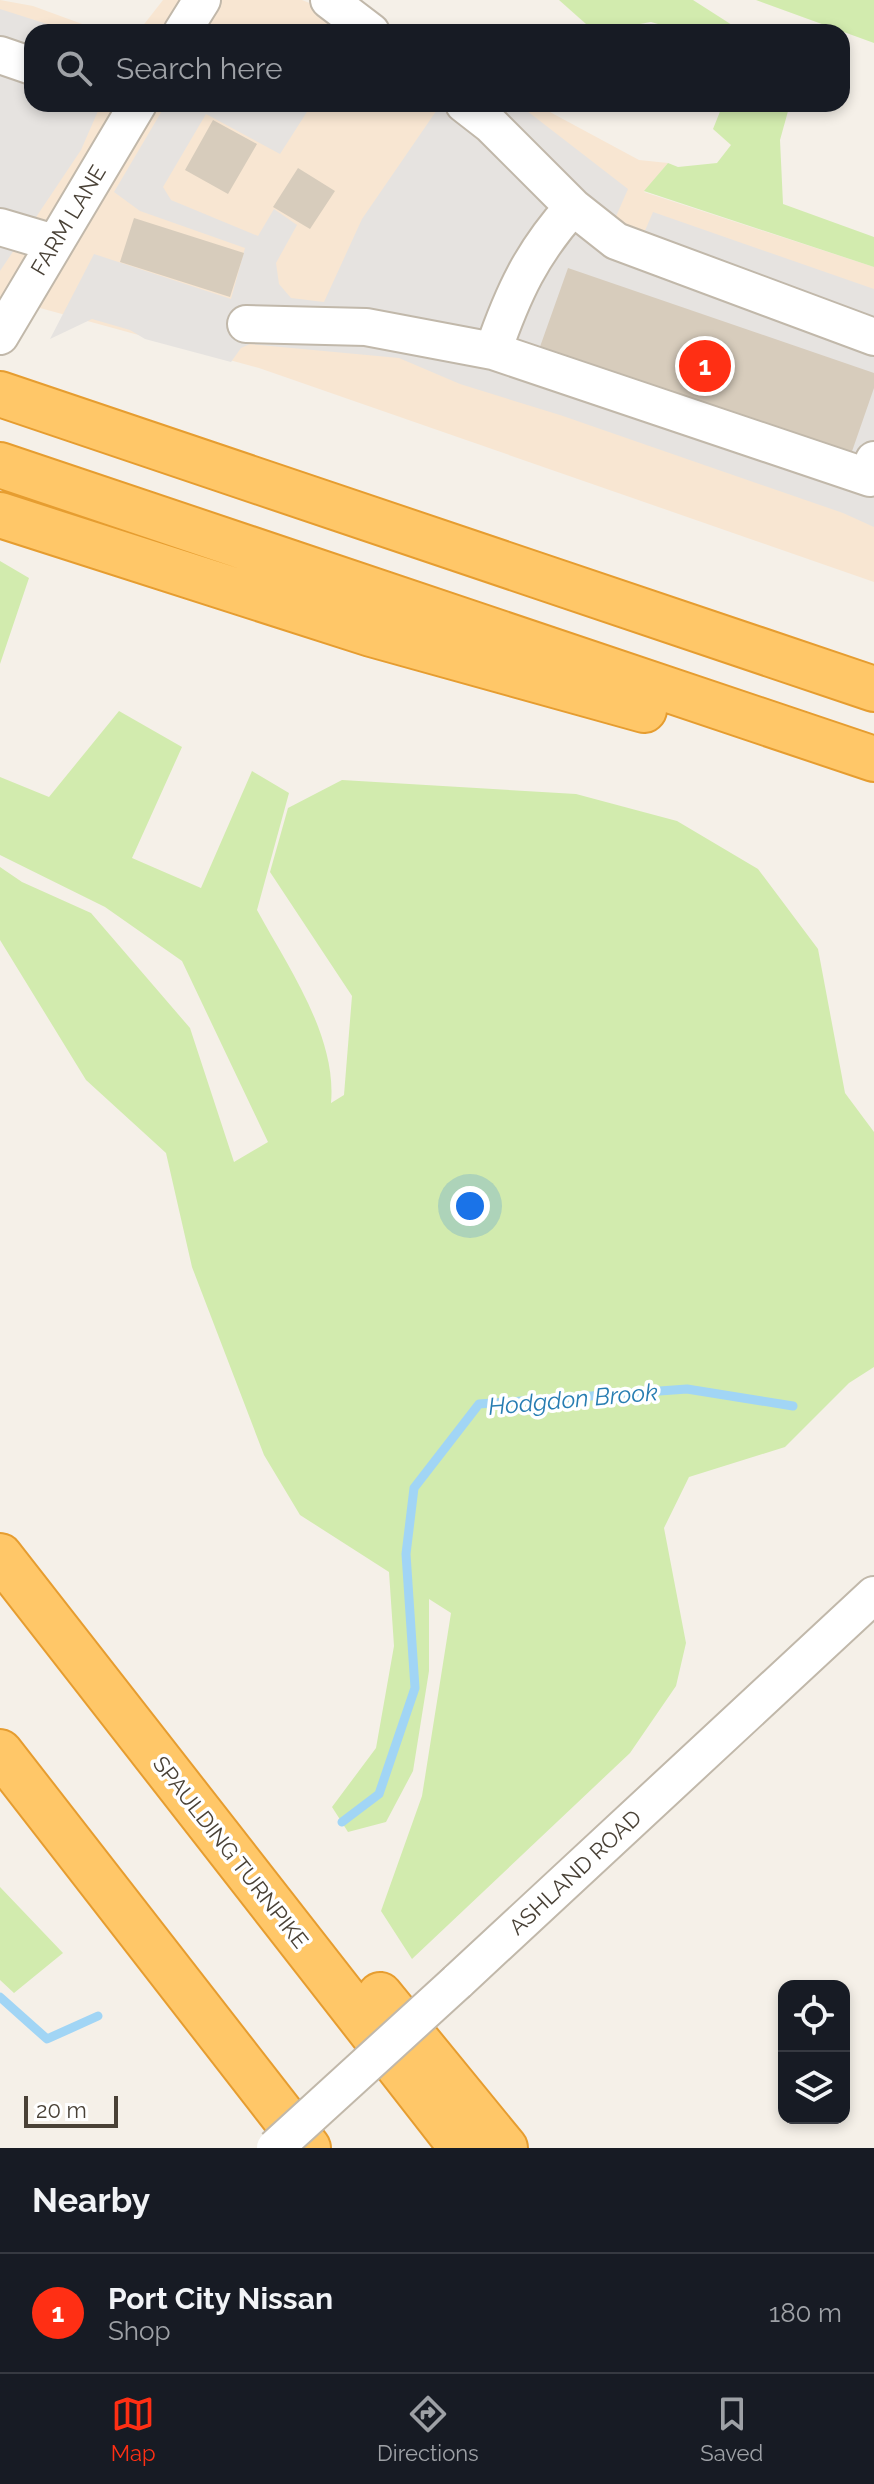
<!DOCTYPE html>
<html lang="en">
<head>
<meta charset="utf-8">
<style>
  :root { --surface:#171b24; --page:#20242c; --text:#f1f3f6; --muted:#9ea1a6; --line:#363941; --accent:#ff2f14 }
  body { margin:0; font-family:Raleway,sans-serif; background:var(--page); color:var(--text) }
  .controls { position:absolute; right:24px; bottom:24px; display:grid; overflow:hidden; border-radius:16px; box-shadow:0 4px 12px #0003 }
  .controls button { width:72px; height:72px; display:grid; place-items:center; padding:0; border:0; border-bottom:2px solid var(--line); background:var(--surface); color:var(--text); font:40px sans-serif }
  .scale { position:absolute; left:24px; bottom:20px; width:94px; box-sizing:border-box; padding-left:8px; border:4px solid #494136; border-top:0; font-size:22px; line-height:28px; white-space:nowrap; color:#494136; -webkit-text-stroke:6px #fff; paint-order:stroke }
  .you { position:absolute; left:470px; top:1206px; width:28px; height:28px; margin:-20px; border:6px solid #fff; border-radius:50%; background:#1a73e8; box-shadow:0 0 0 12px #1a73e833 }
  .badge { display:grid; place-items:center; width:52px; height:52px; border-radius:50%; background:var(--accent); color:#fff; font-size:26px; font-weight:700 }
  .pin { position:absolute; translate:-50% -50%; border:4px solid #fff; box-shadow:0 2px 8px #0006 }
  .list { margin:0; padding:0; list-style:none }
  h2 { display:flex; justify-content:space-between; align-items:center; height:104px; margin:0; padding:0 32px; font-size:34px }
  h2 small { font-size:26px; font-weight:400; color:var(--muted) }
  .list li { display:grid; grid-template-columns:52px 1fr auto; gap:24px; align-items:center; box-sizing:border-box; height:120px; padding:0 32px; border-top:2px solid var(--line) }
  .list b { display:block; font-size:30px; white-space:nowrap }
  .list p { margin:0; font-size:26px; white-space:nowrap; color:var(--muted) }
  .list em { font-size:26px; font-style:normal; color:var(--muted) }
  .icon { flex:none; width:44px; height:44px; fill:none; stroke:currentColor; stroke-width:2; stroke-linecap:round; stroke-linejoin:round }
  .map { position:relative; flex:none; width:874px; height:2148px; overflow:hidden }
  .search { position:absolute; background:var(--surface); box-shadow:0 4px 12px #0003; left:24px; right:24px; top:24px; height:88px; display:flex; align-items:center; gap:20px; box-sizing:border-box; padding:0 28px; border-radius:24px; color:var(--muted); font-size:30px }
  .sheet { height:224px; background:var(--surface) }
  nav { display:flex; justify-content:space-around; align-items:center; box-sizing:border-box; height:112px; border-top:2px solid var(--line); background:var(--surface); font-size:22px; color:var(--muted) }
  nav a { display:grid; justify-items:center; gap:4px }
  nav .on { color:var(--accent) }
  .map>svg:first-child { display:block }
  .commercial { fill:#f8e6d2 }
  .green { fill:#d2ebae }
  .parking { fill:#e6e3e0 }
  .lines { fill:none; stroke-linecap:round; stroke-linejoin:round }
  .stream { stroke:#a1d5f5; stroke-width:9 }
  .building { fill:#d7ccbc }
  .minor-casing { stroke:#c1b8aa; stroke-width:40 }
  .highway-casing { stroke:#e69d30; stroke-width:48 }
  .minor { stroke:#fff; stroke-width:36 }
  .highway { stroke:#ffc768; stroke-width:44 }
  .minor-bridge-casing { stroke:#c1b8aa; stroke-width:40; stroke-linecap:butt }
  .minor-bridge { stroke:#fff; stroke-width:36 }
  .labels { text-anchor:middle; dominant-baseline:central; stroke-width:7; stroke-linejoin:round; paint-order:stroke }
  .street-label { font-size:22px; fill:#494136; stroke:#fff }
  .water-label { font-size:24px; font-style:italic; fill:#277db2; stroke:#fff }
</style>
</head>
<body>
<div class="map">
<svg width="874" height="2148" viewBox="0 0 874 2148">
  <rect width="100%" height="100%" fill="#f5f0e8"/>
  <path class="commercial" d="M0 0 33 6 104 32H32V104H535L639 160 668 163 644 192 874 267V582L259 368 0 297Z
    M163 0H302L381 32H138Z"/>
  <path class="green" d="M559 0H693L743 32H686L651 22 595 32Z
    M756 0H874V43Z
    M723 104H790L780 140 783 204 874 237V267L644 191 668 163 678 167 717 163 731 145 713 129Z
    M0 561 29 578 0 664Z
    M119 711 182 747 132 858 201 888 252 771 289 793 257 910C288 967 337 1036 331 1103L344 1095 352 996 270 872 288 808 342 780 576 794 677 821 758 869 818 949 845 1093 874 1132V1367L849 1383 785 1447 689 1477 664 1528 686 1643 676 1686 630 1753 412 1959 381 1911 422 1796 451 1613 429 1599V1671L413 1771 386 1822 348 1832 332 1807 376 1748 394 1646 389 1572 300 1515 264 1455 192 1267 166 1153 86 1080 0 940V867L22 882 91 913 190 1028 234 1162 268 1142 182 961 105 907 0 855V777L49 797Z
    M0 1887 63 1953 14 1993 0 1980Z"/>
  <path class="parking" d="M0 9 72 32H32V104H101L81 150 0 271Z
    M166 104H312L280 154 206 114 163 187 171 200 258 236 274 209 297 225 276 263 279 284 291 298 324 302 362 219 441 104H518L628 189 614 221 644 233 653 212 874 289V527L843 513 560 415 460 384 399 358 250 344 241 348 231 362 145 339 130 330 92 319 50 339 94 254 231 299 245 248 140 211 114 192Z"/>
  <g class="lines">
    <path class="stream" d="M342 1822 379 1794 415 1688 406 1554 414 1488 479 1404 687 1389 793 1406
      M0 1997 47 2039 98 2016"/>
  </g>
  <path class="building" d="M213 120 257 144 228 194 185 170Z
    M298 168 335 191 310 229 273 207Z
    M134 218 244 253 230 297 120 262Z
    M568 268 874 373V388L849 460 536 358Z"/>
  <g class="lines">
    <defs>
      <path id="minor" d="M329 0 371 32
        M182 32 202 0
        M0 55 32 66
        M464 104 491 125 573 207 616 241 874 337
        M0 227 54 243
        M246 324 366 327 493 351 870 478 874 460
        M0 336 138 104
        M493 351C513 293 532 252 573 207
        M457 1982 874 1595"/>
      <path id="highway" d="M0 394 874 689
        M0 465 874 759
        M0 515 371 634 644 710
        M0 1556 462 2148
        M0 1752 308 2148
        M380 1995 505 2148"/>
    </defs>
    <use href="#minor" class="minor-casing"/>
    <use href="#highway" class="highway-casing"/>
    <use href="#minor" class="minor"/>
    <use href="#highway" class="highway"/>
    <defs>
      <path id="minor-bridge" d="M275 2148 457 1982"/>
    </defs>
    <use href="#minor-bridge" class="minor-bridge-casing"/>
    <use href="#minor-bridge" class="minor-bridge"/>
  </g>
  <g class="labels">
    <g class="street-label">
      <text transform="translate(68 220) rotate(-59)">FARM LANE</text>
      <text transform="translate(231 1852) rotate(52)">SPAULDING TURNPIKE</text>
      <text transform="translate(575 1872) rotate(-43)">ASHLAND ROAD</text>
    </g>
    <g class="water-label">
      <text transform="translate(573 1399) rotate(-5)">Hodgdon Brook</text>
    </g>
  </g>
</svg>
<div class="controls">
<button><svg class="icon" aria-label="locate" viewBox="0 0 24 24"><circle cx="12" cy="12" r="6"/><path d="M12 2v4M12 18v4M2 12h4M18 12h4"/></svg></button>
<button><svg class="icon" aria-label="layers" viewBox="0 0 24 24"><path d="M12 4l9 5-9 5-9-5zM3 14l9 5 9-5"/></svg></button>
</div>
<div class="scale">20 m</div>
<div class="you"></div>
<div class="pin badge" style="left:705px;top:366px">1</div>
<div class="search"><svg class="icon" aria-label="search" viewBox="0 0 24 24"><circle cx="10" cy="10" r="6"/><path d="M15 15l6 6"/></svg>Search here</div>
</div>
<section class="sheet">
<h2>Nearby<small></small></h2>
<ul class="list">
<li><span class="badge">1</span><div><b>Port City Nissan</b><p>Shop</p></div><em>180 m</em></li>
</ul>
</section>
<nav>
<a class="on"><svg class="icon" aria-label="map" viewBox="0 0 24 24"><path d="M3 6l6-2 6 2 6-2v14l-6 2-6-2-6 2zM9 4v14M15 6v14"/></svg>Map</a>
<a><svg class="icon" aria-label="directions" viewBox="0 0 24 24"><path d="M12 3l9 9-9 9-9-9zM9 14v-3h6M13 9l2 2-2 2"/></svg>Directions</a>
<a><svg class="icon" aria-label="saved" viewBox="0 0 24 24"><path d="M7 4h10v16l-5-4-5 4z"/></svg>Saved</a>
</nav>
</body>
</html>
